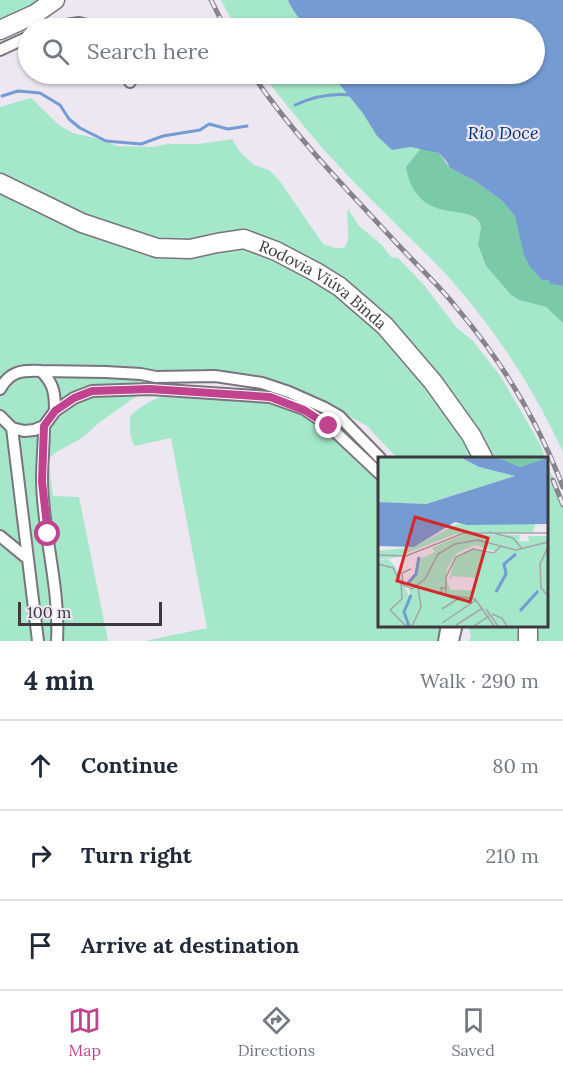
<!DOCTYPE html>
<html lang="en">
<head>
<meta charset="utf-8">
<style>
  :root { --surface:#fff; --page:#f2f2f3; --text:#1f2937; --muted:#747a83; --line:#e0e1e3; --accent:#c1428e }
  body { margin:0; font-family:Lora,serif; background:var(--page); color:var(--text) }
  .scale { position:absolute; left:18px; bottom:15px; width:144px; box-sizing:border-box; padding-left:6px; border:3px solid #3c3a3e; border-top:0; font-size:16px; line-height:21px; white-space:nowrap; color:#3c3a3e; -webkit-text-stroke:4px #ede7f2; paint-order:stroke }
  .stop { position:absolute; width:18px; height:18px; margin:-14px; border:4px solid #c1428e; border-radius:50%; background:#fff }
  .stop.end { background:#c1428e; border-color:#fff; box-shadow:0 2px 6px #0008 }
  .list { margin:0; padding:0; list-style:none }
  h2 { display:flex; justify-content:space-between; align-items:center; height:78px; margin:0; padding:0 24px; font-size:26px }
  h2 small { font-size:20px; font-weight:400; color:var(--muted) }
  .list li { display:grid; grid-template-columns:39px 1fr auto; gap:18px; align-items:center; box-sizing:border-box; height:90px; padding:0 24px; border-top:2px solid var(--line) }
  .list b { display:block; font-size:22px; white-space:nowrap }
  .list em { font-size:20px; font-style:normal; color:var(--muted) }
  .icon { flex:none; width:33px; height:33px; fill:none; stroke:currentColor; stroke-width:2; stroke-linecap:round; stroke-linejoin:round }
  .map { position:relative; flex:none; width:563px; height:641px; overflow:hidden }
  .search { position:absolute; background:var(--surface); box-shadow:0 2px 4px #0004; left:18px; right:18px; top:18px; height:66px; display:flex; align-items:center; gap:15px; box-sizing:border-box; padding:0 21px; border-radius:33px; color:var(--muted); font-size:22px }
  .sheet { height:348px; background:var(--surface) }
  nav { display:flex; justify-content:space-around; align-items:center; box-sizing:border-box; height:84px; border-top:2px solid var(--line); background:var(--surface); font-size:16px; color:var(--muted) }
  nav a { display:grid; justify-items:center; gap:3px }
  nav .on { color:var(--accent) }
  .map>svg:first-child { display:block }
  .green { fill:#a4e8c9 }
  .forest { fill:#7ac9a7 }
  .water { fill:#759bd3 }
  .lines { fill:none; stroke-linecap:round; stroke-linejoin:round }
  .stream { stroke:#759bd3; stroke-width:3 }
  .minor-casing { stroke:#7a747e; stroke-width:14 }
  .primary-casing { stroke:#7a747e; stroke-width:21 }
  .minor { stroke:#fff; stroke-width:10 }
  .primary { stroke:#fff; stroke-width:18 }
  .rail-casing { stroke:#87838a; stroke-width:5 }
  .rail { stroke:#ede7f2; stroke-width:3; stroke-dasharray:9; stroke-linecap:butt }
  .route { stroke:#c1428e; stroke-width:8 }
  .labels { text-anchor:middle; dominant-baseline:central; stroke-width:4.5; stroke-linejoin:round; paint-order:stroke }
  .street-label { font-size:16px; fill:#3c3a3e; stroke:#ede7f2 }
  .water-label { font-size:18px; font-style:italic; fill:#043778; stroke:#ede7f2 }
  .inset-river { fill:none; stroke:#759bd3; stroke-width:3 }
  .inset-road { fill:none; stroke:#a6a2aa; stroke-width:1.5 }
  .view { fill:#d62828; fill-opacity:0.15; stroke:#d62828; stroke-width:3 }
  .inset-edge { fill:none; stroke:#3c3a3e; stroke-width:3 }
</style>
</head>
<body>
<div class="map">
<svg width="563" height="641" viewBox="0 0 563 641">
  <rect width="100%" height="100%" fill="#ede7f2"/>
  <path class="green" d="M0 0H52L0 32Z
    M221 0H288C291 10 302 19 303 28H236Z
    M263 74H331L362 112 377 136 392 150 411 147 421 148 406 167 443 210 463 212 479 221 481 227 478 245 486 266 511 295 519 300 546 307 563 323V452C534 389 497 332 451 280 432 258 410 239 390 218 344 174 300 125 263 74Z
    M31 98 59 125 73 133 103 140 117 146 153 147 168 144H199L232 139 240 152 254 165 269 170 279 180 323 244 336 248H344C353 233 345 226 348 209L359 226 382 245 391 257 398 258 424 285 456 327 473 341 501 377 540 444 545 458H397L367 426 333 407 218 381 194 378 152 390 138 395 100 422 82 438 58 451 48 459 53 496 79 497 108 641H0V107Z
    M180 390H209L330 416 380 465V624L451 625 444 641H145L207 628 171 438 134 446 130 434V416C145 402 160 396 180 390Z
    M547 462 550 472 558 485 563 503V641H469L471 637 468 625 546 624Z"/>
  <path class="forest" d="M421 148 439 153 450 168 475 181 501 200 515 216 520 234 548 280 552 284 563 286V323L546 307 519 300 511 295 486 266 478 245 481 227 479 221C468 211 457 213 444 210 420 205 410 189 406 167Z"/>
  <path class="water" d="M288 0H563V286L551 284 548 280H542L530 267 524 255 515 216 501 200 475 181 450 168 447 162 439 153 411 147 392 150 377 136 362 112 331 74H534V28H303C302 19 291 10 288 0Z"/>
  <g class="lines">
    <path class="stream" d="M2 96 18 91 40 93 60 105 69 119 80 128 106 141 141 144 163 136 200 130 209 124 228 129 247 126
      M295 105C312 97 332 93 351 95"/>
    <defs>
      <path id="minor" d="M48 28 79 23 99 28
        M0 50 28 37
        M128 74 130 82
        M41 371 106 372 141 374 156 377 215 376 262 383 289 392 325 408 339 416 380 458
        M0 389C10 371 22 370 41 371 54 384 55 393 55 411
        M0 416 12 428 24 431 34 430 44 426 55 411 74 398 92 391 150 389 270 397 304 409 329 426 380 474
        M44 426C44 444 42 463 42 481 43 535 60 587 57 641
        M12 428 38 641
        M0 536 28 559
        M444 641 447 624
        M453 641 457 624"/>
      <g id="primary">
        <path d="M0 30 35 14 55 0"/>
        <path id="s1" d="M0 183 82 223 157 248 190 249 217 243 244 239 276 251 316 272 340 287 385 326 433 382 471 435 483 458"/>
        <path d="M528 624V641"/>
      </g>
    </defs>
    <use href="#minor" class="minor-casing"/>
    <use href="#primary" class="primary-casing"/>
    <use href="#minor" class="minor"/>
    <use href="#primary" class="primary"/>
    <defs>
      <path id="rail" d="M211 0 225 28
        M252 74C295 137 351 194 403 250 421 269 440 287 456 307 501 360 538 421 563 487
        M553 480 563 505"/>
    </defs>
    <use href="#rail" class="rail-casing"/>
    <use href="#rail" class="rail"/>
  </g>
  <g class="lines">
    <path class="route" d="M48 534 42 482 44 426 55 411 74 398 92 391 150 389 270 397 304 410 329 426"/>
  </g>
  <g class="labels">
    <g class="street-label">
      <text stroke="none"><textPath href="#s1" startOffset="350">Rodovia Viúva Binda</textPath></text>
    </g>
    <g class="water-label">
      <text x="503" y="132">Rio Doce</text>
    </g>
  </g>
  <g transform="translate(378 457)">
    <rect width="170" height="170" fill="#ede7f2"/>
    <path d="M0 0H82L101 10 137 19 47 47 0 45ZM79 67H157L155 76 77 77 16 101 0 102V94L36 90ZM87 77 142 78 141 84 151 85 150 79H169V169H0V103L10 102 17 109 32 141 31 124 39 115 42 102 57 95 54 91ZM97 88 118 95 126 91 115 97 95 91 77 100 71 123 75 119 97 121 96 133H73L68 121 69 112 79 96Z" fill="#a4e8c9" fill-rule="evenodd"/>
    <path d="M119 0H169L170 1 142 10Z" fill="#7ac9a7"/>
    <path d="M82 0H119L142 10 169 1V67L89 68 77 65 36 90 0 89V45L48 47 137 19 101 10Z" fill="#759bd3"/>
    <path class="inset-river" d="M30 126 38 117 41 100M118 135 128 117 126 107 138 97M142 154 160 134M31 169 26 155 33 138"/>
    <path class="inset-road" d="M111 75 135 81 144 92M170 90 162 107 163 131 170 139M0 98 28 99 86 76H170M0 107 15 111 23 127 34 132 47 122 60 97 77 87 100 83 138 93 170 85M23 127 24 142 12 153 28 169M25 127 24 116 33 112M68 131H63L64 137 97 142 116 169M68 137V120L78 100 95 92 116 96 123 89M64 152 84 139M108 152 120 169M114 157 124 161 129 169M64 166 98 143M78 168 105 151M34 169 43 150 40 130M96 169 111 159"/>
    <path class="view" d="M37 60 110 81 92 145 19 124Z"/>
    <rect width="170" height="170" class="inset-edge"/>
  </g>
</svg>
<div class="scale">100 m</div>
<div class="stop" style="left:48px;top:534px"></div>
<div class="stop end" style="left:329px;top:426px"></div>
<div class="search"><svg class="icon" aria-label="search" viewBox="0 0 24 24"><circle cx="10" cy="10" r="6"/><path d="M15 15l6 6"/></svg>Search here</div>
</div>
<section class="sheet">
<h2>4 min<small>Walk · 290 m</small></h2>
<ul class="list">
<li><svg class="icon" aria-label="ahead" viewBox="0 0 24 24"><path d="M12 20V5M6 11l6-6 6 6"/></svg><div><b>Continue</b></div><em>80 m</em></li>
<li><svg class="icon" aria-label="right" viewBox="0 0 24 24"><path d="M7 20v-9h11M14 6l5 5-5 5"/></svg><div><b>Turn right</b></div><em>210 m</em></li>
<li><svg class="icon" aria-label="arrive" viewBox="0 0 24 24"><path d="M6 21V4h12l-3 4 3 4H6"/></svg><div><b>Arrive at destination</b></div></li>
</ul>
</section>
<nav>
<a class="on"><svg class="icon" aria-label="map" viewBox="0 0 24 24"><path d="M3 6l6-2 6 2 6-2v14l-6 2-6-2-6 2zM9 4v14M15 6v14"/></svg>Map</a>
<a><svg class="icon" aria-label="directions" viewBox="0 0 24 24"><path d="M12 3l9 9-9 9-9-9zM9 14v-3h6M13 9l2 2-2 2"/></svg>Directions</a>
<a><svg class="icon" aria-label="saved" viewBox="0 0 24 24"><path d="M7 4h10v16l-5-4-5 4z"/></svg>Saved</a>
</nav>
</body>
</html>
